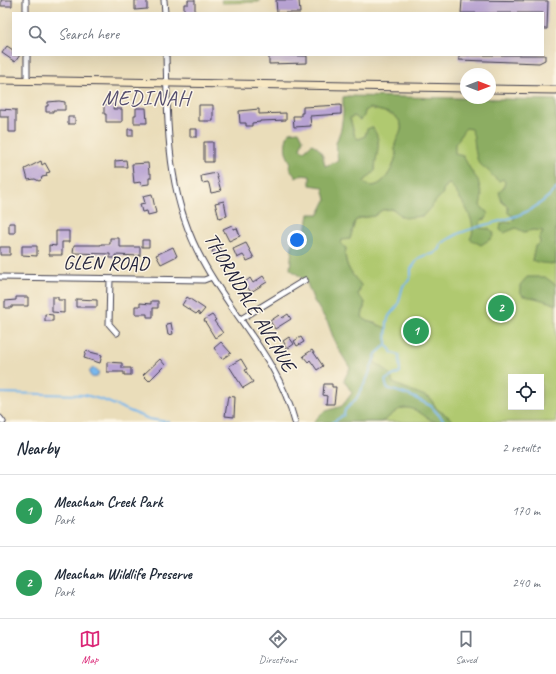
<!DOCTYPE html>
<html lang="en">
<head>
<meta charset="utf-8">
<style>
  :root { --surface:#fff; --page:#f2f2f3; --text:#1f2937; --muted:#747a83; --line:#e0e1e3; --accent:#db2777 }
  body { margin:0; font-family:Caveat,sans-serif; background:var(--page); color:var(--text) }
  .controls { position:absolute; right:12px; bottom:12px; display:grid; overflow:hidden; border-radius:0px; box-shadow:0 4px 16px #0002 }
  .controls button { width:36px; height:36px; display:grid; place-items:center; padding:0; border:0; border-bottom:1px solid var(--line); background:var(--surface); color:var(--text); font:20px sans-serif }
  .compass { position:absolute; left:460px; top:68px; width:36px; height:36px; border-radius:50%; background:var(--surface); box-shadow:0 4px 16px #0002; rotate:90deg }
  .you { position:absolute; left:297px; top:240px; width:14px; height:14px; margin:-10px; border:3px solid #fff; border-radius:50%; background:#1a73e8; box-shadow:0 0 0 6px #1a73e833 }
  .badge { display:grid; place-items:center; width:26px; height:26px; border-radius:50%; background:var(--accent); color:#fff; font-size:13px; font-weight:700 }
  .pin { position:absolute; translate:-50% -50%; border:2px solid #fff; box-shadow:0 1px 4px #0006 }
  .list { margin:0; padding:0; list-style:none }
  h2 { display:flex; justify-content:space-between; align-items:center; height:52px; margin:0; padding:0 16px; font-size:17px }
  h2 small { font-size:13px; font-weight:400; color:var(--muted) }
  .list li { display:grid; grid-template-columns:26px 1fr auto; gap:12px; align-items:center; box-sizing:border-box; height:72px; padding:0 16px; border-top:1px solid var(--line) }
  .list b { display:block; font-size:15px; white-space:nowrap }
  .list p { margin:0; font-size:13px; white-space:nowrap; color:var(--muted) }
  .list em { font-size:13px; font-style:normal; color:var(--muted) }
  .icon { flex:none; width:22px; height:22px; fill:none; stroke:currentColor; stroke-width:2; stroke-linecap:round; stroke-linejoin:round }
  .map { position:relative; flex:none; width:556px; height:422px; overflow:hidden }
  .search { position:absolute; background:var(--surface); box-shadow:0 4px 16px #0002; left:12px; right:12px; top:12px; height:44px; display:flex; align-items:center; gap:10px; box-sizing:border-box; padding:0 14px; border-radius:0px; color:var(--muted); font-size:15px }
  .sheet { height:196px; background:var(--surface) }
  nav { display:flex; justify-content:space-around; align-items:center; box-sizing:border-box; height:56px; border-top:1px solid var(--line); background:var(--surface); font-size:11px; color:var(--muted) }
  nav a { display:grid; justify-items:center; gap:2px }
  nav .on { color:var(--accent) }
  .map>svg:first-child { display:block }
  .green { fill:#b0c96f; stroke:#697655; fill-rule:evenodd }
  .forest { fill:#8cad62; stroke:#57684e; fill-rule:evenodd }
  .water { fill:#79b8ed; stroke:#4e6d94 }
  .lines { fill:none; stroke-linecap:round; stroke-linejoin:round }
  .stream { stroke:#79b8ed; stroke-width:2 }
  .building { fill:#b8a3d3 }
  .street-casing { stroke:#403e4e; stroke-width:7 }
  .secondary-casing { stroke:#403e4e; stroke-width:9 }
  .street { stroke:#fff; stroke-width:5 }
  .secondary { stroke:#f8e8c3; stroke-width:7 }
  .labels { text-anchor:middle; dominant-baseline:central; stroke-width:3; stroke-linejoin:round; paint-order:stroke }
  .street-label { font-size:20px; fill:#22223b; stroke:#fcf5e5 }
  .neighbourhood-label { font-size:21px; letter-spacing:1px; fill:#564f70; stroke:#fcf5e5 }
</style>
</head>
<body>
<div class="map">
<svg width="556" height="422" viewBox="0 0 556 422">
  <rect width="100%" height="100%" fill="#fcf5e5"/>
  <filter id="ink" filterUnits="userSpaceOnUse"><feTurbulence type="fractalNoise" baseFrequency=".025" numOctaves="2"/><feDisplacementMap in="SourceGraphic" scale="8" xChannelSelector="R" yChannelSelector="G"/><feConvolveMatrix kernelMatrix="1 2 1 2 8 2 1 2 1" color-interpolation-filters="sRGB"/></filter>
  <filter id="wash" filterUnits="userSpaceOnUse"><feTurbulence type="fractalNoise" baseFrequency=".012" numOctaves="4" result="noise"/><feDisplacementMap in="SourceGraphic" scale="16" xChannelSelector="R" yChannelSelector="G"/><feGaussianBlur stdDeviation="0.9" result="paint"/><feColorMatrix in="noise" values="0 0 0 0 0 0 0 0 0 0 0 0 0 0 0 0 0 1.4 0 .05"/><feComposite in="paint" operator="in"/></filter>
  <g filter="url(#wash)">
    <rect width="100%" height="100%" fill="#eaddba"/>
    <path class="green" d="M221 0H259V2L222 3Z
      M451 98 556 102V422H333L374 362C377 351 384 344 387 334L378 324 366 321 362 317 365 302 358 295 361 285C351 274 343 263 346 248L341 244 342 239H350L355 221 360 218 374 216 382 210 393 209 397 211 400 216 443 190 448 184ZM511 377H541V407H511Z
      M370 108C375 110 393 113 396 117 409 129 394 138 395 148 395 153 396 149 396 154 395 168 379 196 363 182L375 171C375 161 378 151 378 141L367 129 365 136 359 139 355 137 350 118 354 116H364L365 111Z"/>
    <path class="forest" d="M348 96 556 100V265C547 262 542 265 532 260L535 246 540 243 539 238 543 231 533 230 524 232 516 228 504 233 500 230 501 224 505 222 511 223 515 217 508 213V206L502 202 499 192 503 189 505 182 503 179 499 181C495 179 493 176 490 173 484 165 478 167 476 154 474 145 475 136 471 129L466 128C461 132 460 139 455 144V154L463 156 472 172 478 180 482 196 480 206 485 210 488 214 486 219 481 220 479 228 490 229 494 233 492 238 481 245 470 239C480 223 460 199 451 185L448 184 443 190V193L423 216 404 218 393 209 382 210 374 216 360 218 355 221 350 239 342 240 341 244 346 248C343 263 351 274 361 285L358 295 365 302 362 317C368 323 378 324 386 328 387 334 386 339 386 345L376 354 374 362C383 367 391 372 393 383L430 398 437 409 449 417 453 422C447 422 438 422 433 421 424 417 416 407 405 408 396 408 390 419 380 422H313L323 412 342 406 352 393 344 380 350 368 336 345 328 323 314 301 306 281 290 269 293 237H305L309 214H319L326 200 323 187 310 185V176L301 175 296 178 289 167 291 163C284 152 284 144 289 132L299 131 303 139 300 149 304 151 312 144C322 149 323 155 325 166L338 161 336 143 341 129 343 114V97ZM370 108C375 110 393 113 396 117 409 129 394 137 395 148 395 153 396 149 396 154 395 168 379 196 363 182L375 171C375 154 384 142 372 127L367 129 365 136 359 139 355 137 350 118 354 116 360 120 364 116 365 111Z
      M527 277H545L556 285V305C551 302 529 296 523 296L520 291V285Z"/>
    <path class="water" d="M89.5 373a4.5 4.5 0 1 1 9 0a4.5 4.5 0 1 1-9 0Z"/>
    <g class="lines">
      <path class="stream" d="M386 345 390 349 392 353 399 355 400 372 385 380 387 388 411 396 431 406 445 422
        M0 393 85 395 103 400 149 419 168 422
        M333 422 344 415 345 410 356 399 367 379 376 354 386 345 387 322 389 316 398 305 403 286 409 280 411 275V269L419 258 426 255 433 254 440 249 441 244C447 240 454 236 460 233 498 218 526 222 556 189"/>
    </g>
    <g id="blocks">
      <path class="building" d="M1 0H12V6H1Z
        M135 0H147V9L135 10Z
        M188 0H195V12H184V4H188Z
        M276 0H299L300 13H277Z
        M462 0 548 1 547 29H543V13H461Z
        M7 46 13 50V55H20L15 62 2 53Z
        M269 55 307 56V63L269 64Z
        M459 55H545V60L539 63 459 60Z
        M59 101 65 102V110H53V112H46V106H48V102Z
        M104 104H114L113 109H122V122H106V114H104Z
        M199 105H213V121H199Z
        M341 105V114L310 116 311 126 294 127 293 116H301V113H303V107Z
        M136 108H146L147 123H134V115H136Z
        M0 109 16 110V132H9V117H0Z
        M259 109V114L286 113V120L260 121V122L252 123V126H246V123H240L239 111Z
        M68 117H75V124H68Z
        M128 129H133V136H128Z
        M190 129H197V137H190Z
        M204 142H213V162H204Z
        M126 160 127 167H115V161Z
        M41 161 42 165 45 163 50 172 46 173 47 176 42 177 41 180 39 181 35 179 28 180 25 169Z
        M148 163 149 173H151V178H149V184L141 185V182L134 183 132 164Z
        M216 173 221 191 211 193 209 184 208 182 202 183 201 176Z
        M152 194 156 213 148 215 147 211 142 212 140 204 145 203 143 196Z
        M224 201 227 216 219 218 215 203Z
        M9 223H15V233H9Z
        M232 225 233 229 237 228 240 236 229 241 223 229Z
        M56 231H69V242H62V255H49V245L56 246Z
        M110 238H119V244H120V247H140V256L115 255V258H110V254L73 253 74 245H101V244H110Z
        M142 240H149V247H142Z
        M246 243 254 258 247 261 243 255 237 258 233 249Z
        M22 246H37V256L22 255Z
        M0 247H10V255H0Z
        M173 247 177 256 161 264 156 255Z
        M220 247 225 256 219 259 216 254 214 255 212 251Z
        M263 276 267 282 251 292 244 283 250 278 253 283Z
        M16 297H28V306H12V308H5V301L16 300Z
        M52 297H58V300H64V313L52 312Z
        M187 297 205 309 200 315 198 312 196 314 182 305Z
        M76 299 97 300V307H76Z
        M151 301H158V308H153V317H147V314H135V306H140V303L151 304Z
        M45 314 53 315V321H45Z
        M288 314 291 319 275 329 270 321 279 315 282 318Z
        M212 315 216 320 214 321 223 333 215 338 204 320Z
        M171 323 173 334 168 335 166 324Z
        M289 337 294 344 287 349 284 345 285 344 283 341Z
        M301 337 304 342 297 346 294 341Z
        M221 342 231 353 222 359 214 348Z
        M312 350 323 366 317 370 310 360 308 362 303 356Z
        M86 351 102 355 100 363 84 358Z
        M160 359 165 365 149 381 143 375Z
        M241 359 247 369 245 370 253 382 243 388 229 366Z
        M107 362 122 363V368H131V375H124V372H107Z
        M324 384H332V387H336L334 404H326L327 396 323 395Z
        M228 396 235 397 234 417 225 416Z"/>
    </g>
  </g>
  <g filter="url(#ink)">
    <use href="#blocks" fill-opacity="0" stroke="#403e4e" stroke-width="1"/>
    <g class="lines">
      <defs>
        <path id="street" d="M26 0V13
          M164 0 165 13
          M27 55V80
          M166 55C168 132 166 198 206 267 236 320 279 361 295 422
          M0 277 204 280 212 277
          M110 279 109 324 117 333
          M241 319 305 280
          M0 418 3 422"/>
        <path id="secondary" d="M0 80 466 88
          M490 89 556 90"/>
      </defs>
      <use href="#street" class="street-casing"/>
      <use href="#secondary" class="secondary-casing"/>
      <use href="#street" class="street"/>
      <use href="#secondary" class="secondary"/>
    </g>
  </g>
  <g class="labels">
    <g class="street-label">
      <text transform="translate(106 263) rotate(1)">GLEN ROAD</text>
      <text transform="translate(250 302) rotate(59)">THORNDALE AVENUE</text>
    </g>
    <g class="neighbourhood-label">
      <text x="146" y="98">MEDINAH</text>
    </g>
  </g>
</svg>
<div class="controls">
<button><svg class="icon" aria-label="locate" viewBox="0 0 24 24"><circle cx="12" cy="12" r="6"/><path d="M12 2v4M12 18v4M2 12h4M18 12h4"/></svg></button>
</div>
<svg class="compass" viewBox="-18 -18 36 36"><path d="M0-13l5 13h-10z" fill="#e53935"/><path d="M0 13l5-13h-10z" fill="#747a83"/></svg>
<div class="you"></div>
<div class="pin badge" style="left:416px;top:331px;background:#2e9e5b">1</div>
<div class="pin badge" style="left:501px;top:308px;background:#2e9e5b">2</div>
<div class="search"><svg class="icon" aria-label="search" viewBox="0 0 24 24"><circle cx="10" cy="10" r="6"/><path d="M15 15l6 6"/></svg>Search here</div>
</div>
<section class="sheet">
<h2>Nearby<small>2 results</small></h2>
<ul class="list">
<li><span class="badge" style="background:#2e9e5b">1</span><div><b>Meacham Creek Park</b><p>Park</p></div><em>170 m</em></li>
<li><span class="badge" style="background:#2e9e5b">2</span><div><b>Meacham Wildlife Preserve</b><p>Park</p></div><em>240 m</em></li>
</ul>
</section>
<nav>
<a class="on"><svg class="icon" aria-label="map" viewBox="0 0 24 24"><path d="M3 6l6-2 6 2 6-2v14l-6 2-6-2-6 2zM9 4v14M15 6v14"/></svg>Map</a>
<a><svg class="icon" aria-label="directions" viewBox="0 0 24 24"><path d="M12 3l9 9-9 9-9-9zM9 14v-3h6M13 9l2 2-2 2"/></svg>Directions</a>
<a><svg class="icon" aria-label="saved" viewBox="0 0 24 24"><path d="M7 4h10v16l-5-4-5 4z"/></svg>Saved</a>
</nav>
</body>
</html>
